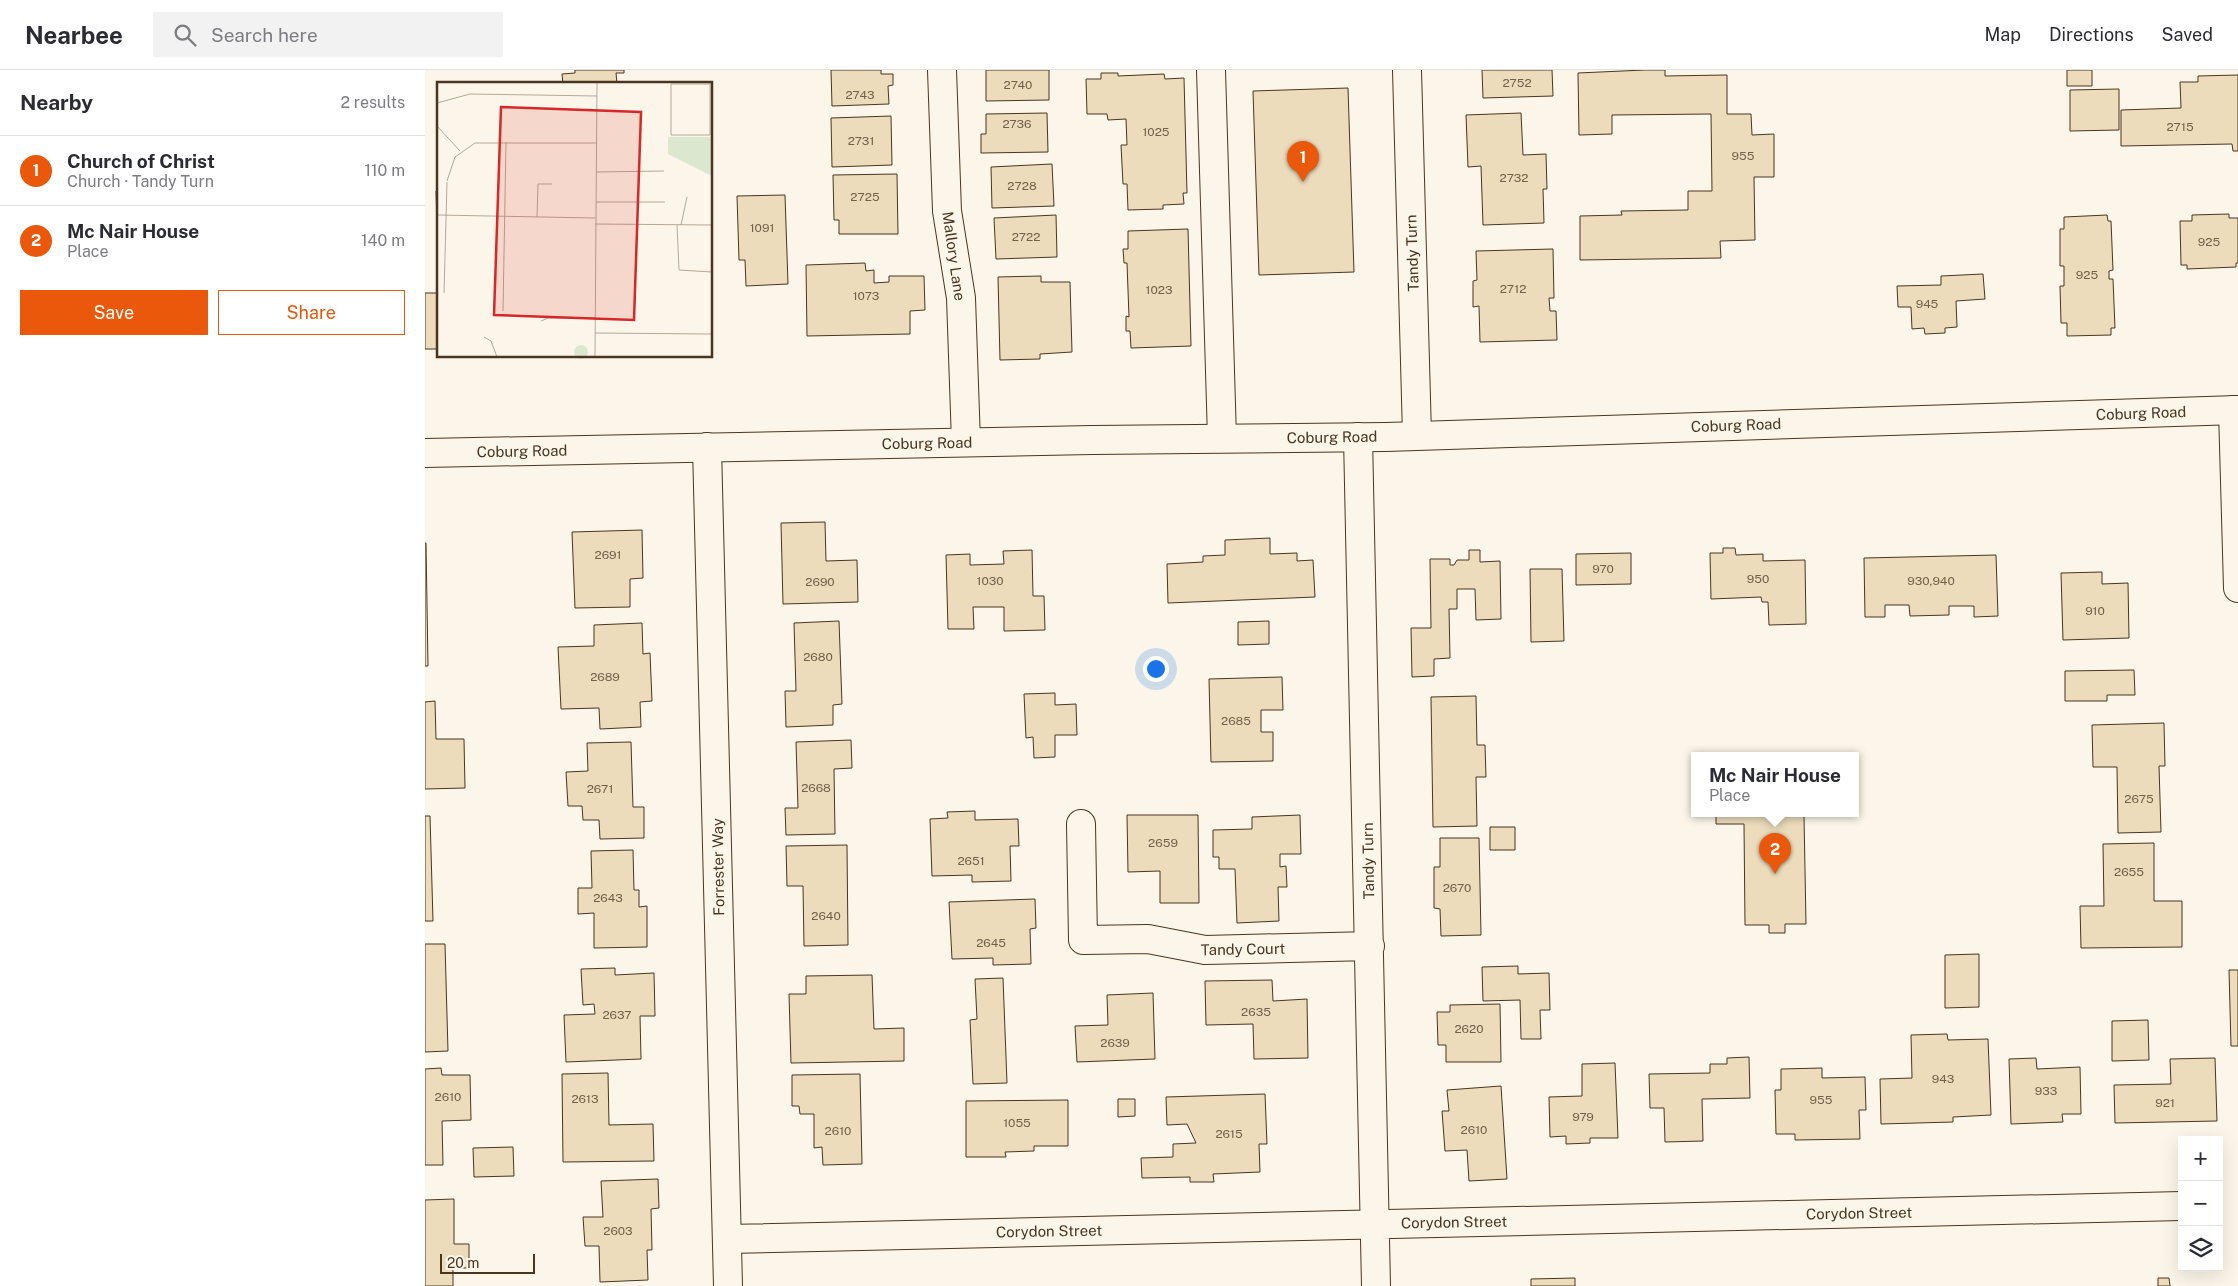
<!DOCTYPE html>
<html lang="en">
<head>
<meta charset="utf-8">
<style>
  :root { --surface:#fff; --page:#f2f2f3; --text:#2b2b33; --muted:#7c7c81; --line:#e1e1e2; --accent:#ea580c }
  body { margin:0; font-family:"Public Sans",sans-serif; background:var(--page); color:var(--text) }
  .controls { position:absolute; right:15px; bottom:15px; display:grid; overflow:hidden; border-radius:0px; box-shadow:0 5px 20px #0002 }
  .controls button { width:45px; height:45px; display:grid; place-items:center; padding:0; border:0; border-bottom:1px solid var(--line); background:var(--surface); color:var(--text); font:25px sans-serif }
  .scale { position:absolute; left:15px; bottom:12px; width:95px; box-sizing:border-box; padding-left:5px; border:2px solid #4a3520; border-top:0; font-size:14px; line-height:18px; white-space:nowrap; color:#4a3520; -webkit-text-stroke:4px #fbf6e9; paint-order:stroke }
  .you { position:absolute; left:730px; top:598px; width:18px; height:18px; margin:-12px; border:4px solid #fff; border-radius:50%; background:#1a73e8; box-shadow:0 0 0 8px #1a73e833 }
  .badge { display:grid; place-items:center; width:32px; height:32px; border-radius:50%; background:var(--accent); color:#fff; font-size:16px; font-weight:700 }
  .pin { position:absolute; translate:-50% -41px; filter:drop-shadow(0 1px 2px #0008) }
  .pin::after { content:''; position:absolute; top:26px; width:18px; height:15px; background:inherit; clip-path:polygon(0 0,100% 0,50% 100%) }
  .popup { position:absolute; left:1266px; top:682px; width:168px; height:65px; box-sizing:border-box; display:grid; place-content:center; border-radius:0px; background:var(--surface); filter:drop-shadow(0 1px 4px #0005); font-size:16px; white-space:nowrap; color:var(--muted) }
  .popup b { font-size:19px; color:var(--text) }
  .popup::after { content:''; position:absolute; left:50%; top:100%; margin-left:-10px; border:10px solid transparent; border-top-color:var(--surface) }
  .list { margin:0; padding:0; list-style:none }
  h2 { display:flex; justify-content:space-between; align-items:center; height:65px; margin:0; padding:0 20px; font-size:21px }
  h2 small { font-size:16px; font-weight:400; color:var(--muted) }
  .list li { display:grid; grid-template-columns:32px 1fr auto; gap:15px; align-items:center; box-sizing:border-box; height:70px; padding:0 20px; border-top:1px solid var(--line) }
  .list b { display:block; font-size:19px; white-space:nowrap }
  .list p { margin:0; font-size:16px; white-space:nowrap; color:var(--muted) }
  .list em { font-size:16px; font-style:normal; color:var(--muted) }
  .actions { display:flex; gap:10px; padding:15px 20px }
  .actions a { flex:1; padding:11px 0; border:1px solid var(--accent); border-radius:0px; text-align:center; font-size:18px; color:var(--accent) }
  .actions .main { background:var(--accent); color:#fff }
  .icon { flex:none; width:28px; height:28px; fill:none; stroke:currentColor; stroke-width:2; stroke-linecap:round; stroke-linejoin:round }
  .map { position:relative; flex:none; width:1813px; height:1216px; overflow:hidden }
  header { display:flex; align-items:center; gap:30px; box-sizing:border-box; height:70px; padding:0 25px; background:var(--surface); border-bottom:1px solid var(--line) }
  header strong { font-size:24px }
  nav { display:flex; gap:28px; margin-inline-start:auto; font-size:18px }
  .search { width:350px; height:45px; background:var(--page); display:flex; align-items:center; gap:12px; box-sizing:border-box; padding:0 18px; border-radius:0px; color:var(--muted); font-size:19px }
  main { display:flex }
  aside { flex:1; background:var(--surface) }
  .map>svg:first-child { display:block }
  .building { fill:#ecdcbc; stroke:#4a3520 }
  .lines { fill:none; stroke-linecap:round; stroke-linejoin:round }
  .minor-casing { stroke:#4a3520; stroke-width:30 }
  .major-casing { stroke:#4a3520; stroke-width:30 }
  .minor { stroke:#fbf6e9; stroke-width:28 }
  .major { stroke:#fbf6e9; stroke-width:28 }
  .labels { text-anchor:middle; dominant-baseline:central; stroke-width:4; stroke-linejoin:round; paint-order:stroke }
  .number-label { font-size:12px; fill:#725f47 }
  .street-label { font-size:15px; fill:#4a3520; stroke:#fbf6e9 }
  .inset-road { fill:none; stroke:#b4a999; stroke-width:1 }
  .view { fill:#d62828; fill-opacity:0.15; stroke:#d62828; stroke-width:2.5 }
  .inset-edge { fill:none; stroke:#4a3520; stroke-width:2.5 }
</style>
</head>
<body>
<header>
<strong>Nearbee</strong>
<div class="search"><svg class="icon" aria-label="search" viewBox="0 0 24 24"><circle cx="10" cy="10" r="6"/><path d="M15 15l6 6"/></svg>Search here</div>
<nav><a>Map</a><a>Directions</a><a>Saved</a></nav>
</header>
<main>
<aside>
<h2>Nearby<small>2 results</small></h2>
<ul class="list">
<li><span class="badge">1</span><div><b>Church of Christ</b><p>Church · Tandy Turn</p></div><em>110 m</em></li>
<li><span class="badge">2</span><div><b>Mc Nair House</b><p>Place</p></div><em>140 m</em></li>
</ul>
<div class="actions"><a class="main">Save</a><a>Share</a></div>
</aside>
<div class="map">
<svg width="1813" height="1216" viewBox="0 0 1813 1216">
  <rect width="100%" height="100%" fill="#fbf6e9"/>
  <path class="building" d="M150 0H199V3H191L192 14H138L137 4 150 3Z
    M406 0H456V4H468V15L463 16 464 34 407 36Z
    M561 0H624V30L561 31Z
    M1057 0H1127L1128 26 1058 28Z
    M1220 0H1240V6L1302 5V44H1326L1327 65 1349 64V107H1329L1330 170 1295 171 1296 188 1155 190V146L1197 145 1196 141 1263 140V121H1287L1286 44 1187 45V64L1154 65 1153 3Z
    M1642 0H1667V16H1642Z
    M676 3H693V6L739 4 740 9 759 8 762 123H758L759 134 738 135V139L703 140 702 114H698L696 75H702L701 49 683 50 682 44H662L661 9H676Z
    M1813 5V81H1808L1807 74 1696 76V40L1756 38 1755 12H1773V6Z
    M923 18 929 202 834 205 828 21Z
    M1694 19V60L1645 61V20Z
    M622 43 623 82 556 83V64H561V44Z
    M1096 43 1098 85 1121 84 1122 119H1118L1119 153 1058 155 1056 96 1043 97 1041 45Z
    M466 46 467 95 407 97 406 48Z
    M627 94 629 136 567 138 566 97Z
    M472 104 473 164H414V150H409L408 105Z
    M11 121H14V152H12Z
    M360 125 363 214 321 216 320 190H314L312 126Z
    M1804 144V148H1813V193H1811V197L1762 199V195H1756L1755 151H1767V145Z
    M631 145 632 187 571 189 569 148Z
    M1682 145 1683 151H1686L1688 200 1684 201V209H1688L1690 258H1686V265L1642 266V253H1636L1635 216H1639V196H1635V159H1639V147Z
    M763 159 766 276 706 278 705 261H701V246L704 247 702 193H699L698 179H703V161Z
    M1128 179 1129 228H1124L1125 241H1131L1132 270 1055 272 1054 236 1048 237V211L1052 210 1051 181Z
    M440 193 441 201 449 200V213L464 212V206H499L500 240 485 241V264L382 266 381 195Z
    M1558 204 1560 229 1531 231 1532 257 1520 258V263L1500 264 1499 258 1487 259 1486 237H1473L1472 216 1516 215V206Z
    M616 206V212H645L647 282 615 284V289L575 290 573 207Z
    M0 223H14V279H0Z
    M400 452 401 491 432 490 433 532 358 534 356 453Z
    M217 460 218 508 205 509V537L150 538 147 462Z
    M845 468V484L872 483V491L888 490 890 527 743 533 742 494 778 492V486L800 485V470Z
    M1 473 3 596H0V473Z
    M1298 478H1310L1311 485 1338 484V491L1380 490 1381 554 1344 555 1343 532H1337L1336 527 1286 529 1285 483H1298Z
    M607 480 608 526H619L620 560 579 561V537H548L549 559H523L521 485 545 484V495L579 494 578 481Z
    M1044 480H1055V492L1075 491 1076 549 1051 550 1050 519H1032V539H1024L1025 588 1009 589V606L987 607 986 558H1006L1005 489H1025V495H1029L1032 490H1044Z
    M1206 483V514L1151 515V484Z
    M1571 485 1573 546 1549 547V536H1524V545L1485 546 1484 535H1460V547H1440L1439 488Z
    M1105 499H1137L1139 571 1106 572Z
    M1677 502V514L1703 513 1704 568 1638 570 1636 503Z
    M414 551 417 634 408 635V655L361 657 360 621H371L369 553Z
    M844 551V574L813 575V552Z
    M217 553 218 584 225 583 227 631 215 632 216 657 175 659 174 638 136 639 133 577 169 576V555Z
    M1709 600 1710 625H1682V631H1640V601Z
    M857 607 858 640H836V662H848V691L786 692 784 609Z
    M630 623V635L651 634 652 665H630V687L609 688 608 667 601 668 599 624Z
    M1051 626 1052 675H1060L1061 707H1051L1052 756 1008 757 1006 627Z
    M10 631 11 669H39L40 718 0 719V632Z
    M1739 653 1740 696H1734L1736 762 1693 763 1692 697H1668L1667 655Z
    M426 670 427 698 409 699 410 764 361 765 360 738H373L371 672Z
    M206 672 208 737H219V768L175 769 174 750H158L157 736H143L141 702 163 701 162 673Z
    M550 741V750L593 749 594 776H585L586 811 547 812V805L507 806 505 749 523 748 522 742Z
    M1285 743H1396V746H1379L1381 854H1360V863H1344V855H1320L1319 754H1291V745H1285Z
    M702 745H773L774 833H735V801L703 802Z
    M875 745 876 784H855V797L861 796 862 817H853L854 851 812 853 810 799H794V787H788V760L827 759V747Z
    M0 746H5L8 851H0Z
    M1065 757H1090V780H1065Z
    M1015 768H1054L1056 865 1016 866 1015 839 1009 838V797H1015Z
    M1729 773V831H1757V877L1656 878 1655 836H1679L1678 774Z
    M422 775 423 875 379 876 378 816H362L361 776Z
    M208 780 209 820H214V837L222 836V877L169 878V843L153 844V818H167L166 781Z
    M610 829 611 858 605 859 606 894 568 895V888L527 889 524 832Z
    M0 874H20L23 981 0 982Z
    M1554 884V937L1520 938V885Z
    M1093 896V904L1124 903 1125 940H1115L1116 969H1096L1095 930 1058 931 1057 897Z
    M190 898V905L229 903 230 946H215L216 989 141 992 139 945 170 944 169 934 158 935 156 899Z
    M1804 900H1813V976H1806Z
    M447 905 449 959 479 958V991L366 993 364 924H381V906Z
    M578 908 582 1013 548 1014 545 950 552 949 550 909Z
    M847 910 848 931 882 929 883 988 829 989 828 954 781 955 780 911Z
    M728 923 730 989 652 992 650 956 683 955 682 925Z
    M1075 934 1076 992H1021V975H1013L1012 942H1025V935Z
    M1723 950 1724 990 1687 991V951Z
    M1522 964 1523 970 1563 969 1566 1045 1528 1047V1052L1456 1054 1455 1009 1487 1008 1486 965Z
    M1324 987 1325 1028 1277 1029 1278 1071 1240 1072 1239 1038H1225L1224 1004 1285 1003V994H1302V988Z
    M1611 988 1612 999 1655 997 1656 1044H1637L1638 1052 1586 1054 1584 989Z
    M1790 988 1792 1051 1690 1053 1689 1015 1746 1014 1745 989Z
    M1190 993 1193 1068H1165V1073L1141 1074V1066L1125 1067 1124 1027 1157 1026V994Z
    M16 998 17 1005H45L46 1050 17 1051 18 1095H0V999Z
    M1397 998V1008L1440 1007 1441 1040H1434L1435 1069 1370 1070V1064H1351L1350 1020H1356V999Z
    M183 1003 184 1055 228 1054 229 1091 138 1092 137 1004Z
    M435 1004 437 1094 398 1095 397 1077 389 1078V1044H375L374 1036H367V1005Z
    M1076 1016 1082 1109 1044 1111 1042 1080 1020 1081 1017 1041H1024L1022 1020Z
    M840 1024 842 1074H834L835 1102 788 1104 789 1112H765V1107L717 1108 716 1088 748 1087V1074L771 1073 762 1054 742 1055 741 1027Z
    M693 1029H710V1046L693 1047Z
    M643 1030V1076H609V1081L580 1082 581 1087H541V1031Z
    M88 1077 89 1106 49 1107 48 1078Z
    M233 1109 234 1138 226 1139 227 1180H222L223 1210 175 1212 174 1176H160L158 1147H178L176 1111Z
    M29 1129V1174H44V1198H28V1216H0V1130Z
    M1150 1208V1216H1106V1209Z
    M1733 1208H1744L1745 1216H1733Z"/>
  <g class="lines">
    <defs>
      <path id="minor" d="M517 0 522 141 536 228 541 372
        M786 0 797 368
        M982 0 992 365
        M1808 340 1813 518
        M933 367 951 1216
        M282 377 303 1216
        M656 754 658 870 723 869 780 880 945 876
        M302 1169 1757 1136"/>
      <path id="major" d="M0 383 667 370 961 367 1813 340"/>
    </defs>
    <use href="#minor" class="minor-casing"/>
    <use href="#major" class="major-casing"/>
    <use href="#minor" class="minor"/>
    <use href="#major" class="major"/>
  </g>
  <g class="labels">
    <g class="number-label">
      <text x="1092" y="13">2752</text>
      <text x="593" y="15">2740</text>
      <text x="435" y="25">2743</text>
      <text x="592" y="54">2736</text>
      <text x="1755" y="57">2715</text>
      <text x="731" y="62">1025</text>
      <text x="436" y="71">2731</text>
      <text x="1318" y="86">955</text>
      <text x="1089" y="108">2732</text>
      <text x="597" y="116">2728</text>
      <text x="440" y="127">2725</text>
      <text x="337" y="158">1091</text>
      <text x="601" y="167">2722</text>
      <text x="1784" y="172">925</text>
      <text x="1662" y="205">925</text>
      <text x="1088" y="219">2712</text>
      <text x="734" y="220">1023</text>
      <text x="441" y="226">1073</text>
      <text x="1502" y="234">945</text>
      <text x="183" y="485">2691</text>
      <text x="1178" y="499">970</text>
      <text x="1333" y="509">950</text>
      <text x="565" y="511">1030</text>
      <text x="1506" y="511">930,940</text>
      <text x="395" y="512">2690</text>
      <text x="1670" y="541">910</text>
      <text x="393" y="587">2680</text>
      <text x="180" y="607">2689</text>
      <text x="811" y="651">2685</text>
      <text x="391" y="718">2668</text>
      <text x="175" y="719">2671</text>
      <text x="1714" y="729">2675</text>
      <text x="738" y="773">2659</text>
      <text x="546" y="791">2651</text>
      <text x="1704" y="802">2655</text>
      <text x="1032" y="818">2670</text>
      <text x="183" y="828">2643</text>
      <text x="401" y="846">2640</text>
      <text x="566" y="873">2645</text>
      <text x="831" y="942">2635</text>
      <text x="192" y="945">2637</text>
      <text x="1044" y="959">2620</text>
      <text x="690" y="973">2639</text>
      <text x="1518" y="1009">943</text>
      <text x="1621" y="1021">933</text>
      <text x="23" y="1027">2610</text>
      <text x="160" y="1029">2613</text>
      <text x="1396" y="1030">955</text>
      <text x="1740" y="1033">921</text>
      <text x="1158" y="1047">979</text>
      <text x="592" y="1053">1055</text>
      <text x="1049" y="1060">2610</text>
      <text x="413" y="1061">2610</text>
      <text x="804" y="1064">2615</text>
      <text x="193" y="1161">2603</text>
    </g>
    <g class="street-label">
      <text transform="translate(987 183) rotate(-92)">Tandy Turn</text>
      <text transform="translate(529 186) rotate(82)">Mallory Lane</text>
      <text transform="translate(1716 343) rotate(-2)">Coburg Road</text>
      <text transform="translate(1311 355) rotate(-2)">Coburg Road</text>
      <text transform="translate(907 367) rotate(-1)">Coburg Road</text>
      <text transform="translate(502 373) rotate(-1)">Coburg Road</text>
      <text transform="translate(97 381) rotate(-1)">Coburg Road</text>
      <text transform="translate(943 791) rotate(-91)">Tandy Turn</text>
      <text transform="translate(293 797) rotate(-91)">Forrester Way</text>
      <text transform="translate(818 879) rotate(-1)">Tandy Court</text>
      <text transform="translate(1434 1143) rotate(-1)">Corydon Street</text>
      <text transform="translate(1029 1152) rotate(-1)">Corydon Street</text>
      <text transform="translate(624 1161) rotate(-1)">Corydon Street</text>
    </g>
  </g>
  <g transform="translate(12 12)">
    <rect width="275" height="275" fill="#fbf6e9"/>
    <path d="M231 55H275V94L231 72ZM137 270a7 7 0 1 1 14 0a7 7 0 1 1-14 0Z" fill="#dce7d0"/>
    <path class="inset-road" d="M273 0V53H234V2H273M0 21 33 12 160 14M0 44 23 69M159 90 227 89M10 99 18 75 38 61H160M159 120H228M0 133 158 136M100 135 101 102H115M158 142 275 143M240 143 242 188 275 190M244 143 250 115M7 211 10 100M66 229 69 60M104 239 111 236H158M158 251 275 252M47 255 54 259 60 275M158 275 160 0"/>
    <path class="view" d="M64 25 204 30 197 238 57 233Z"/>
    <rect width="275" height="275" class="inset-edge"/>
  </g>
</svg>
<div class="controls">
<button>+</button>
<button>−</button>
<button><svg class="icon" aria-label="layers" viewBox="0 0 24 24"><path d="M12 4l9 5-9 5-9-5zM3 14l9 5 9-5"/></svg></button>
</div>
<div class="scale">20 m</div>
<div class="you"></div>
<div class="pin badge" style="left:878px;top:112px">1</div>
<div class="pin badge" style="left:1350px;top:804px">2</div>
<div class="popup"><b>Mc Nair House</b>Place</div>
</div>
</main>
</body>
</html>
